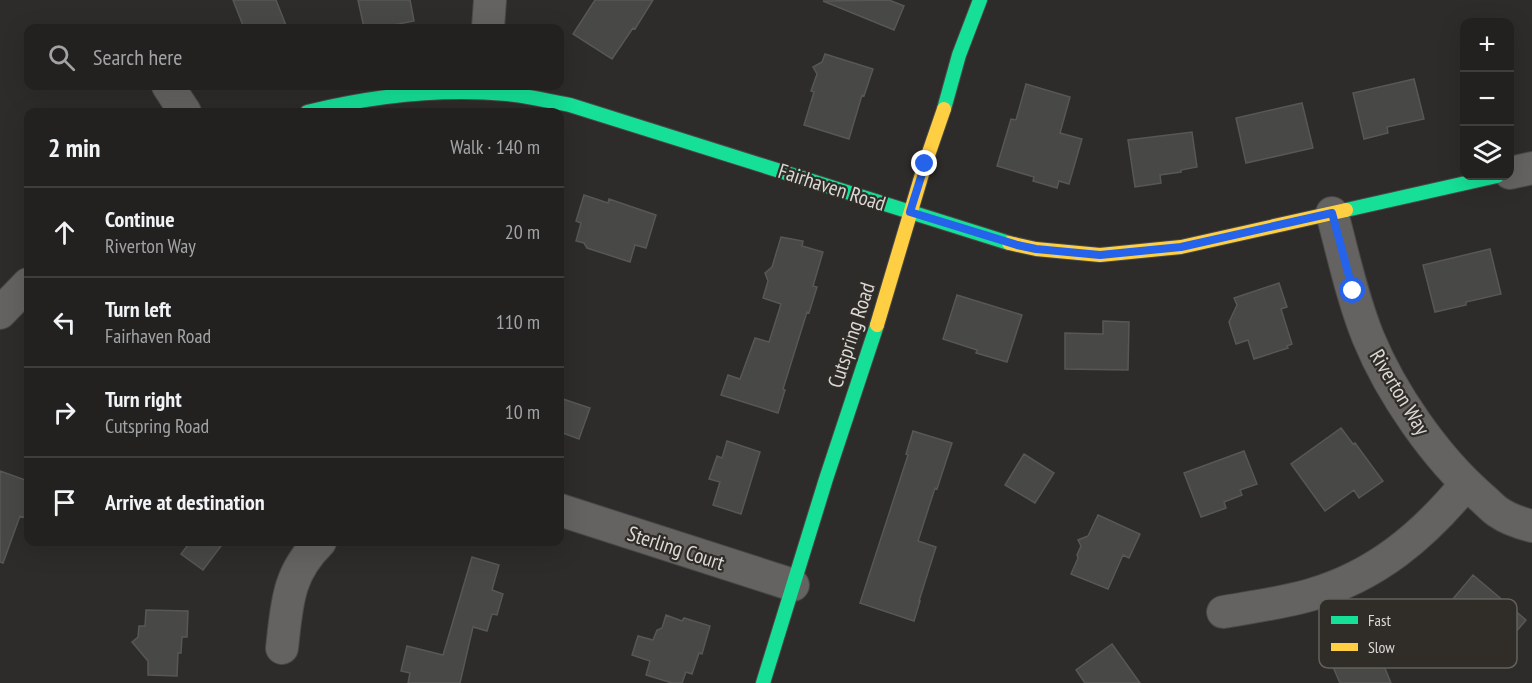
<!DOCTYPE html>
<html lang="en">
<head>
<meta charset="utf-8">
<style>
  :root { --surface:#222120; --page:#2e2e2d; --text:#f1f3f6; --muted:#a2a3a5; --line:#3f3e3e }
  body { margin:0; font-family:"PT Sans Narrow",sans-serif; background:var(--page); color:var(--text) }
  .controls { position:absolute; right:18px; top:18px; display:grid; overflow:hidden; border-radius:12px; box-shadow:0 6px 24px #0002 }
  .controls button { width:54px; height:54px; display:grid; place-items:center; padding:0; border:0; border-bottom:2px solid var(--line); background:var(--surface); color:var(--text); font:30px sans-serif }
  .stop { position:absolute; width:18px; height:18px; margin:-14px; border:4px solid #2563eb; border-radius:50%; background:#fff }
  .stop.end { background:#2563eb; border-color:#fff; box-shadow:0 2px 6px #0008 }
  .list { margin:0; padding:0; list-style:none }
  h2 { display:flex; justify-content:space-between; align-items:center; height:78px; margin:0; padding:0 24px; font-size:26px }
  h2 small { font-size:20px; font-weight:400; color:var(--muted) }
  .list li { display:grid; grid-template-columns:39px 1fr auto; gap:18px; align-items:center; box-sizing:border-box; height:90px; padding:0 24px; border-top:2px solid var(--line) }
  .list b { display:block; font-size:22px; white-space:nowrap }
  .list p { margin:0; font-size:20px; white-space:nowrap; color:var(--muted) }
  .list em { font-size:20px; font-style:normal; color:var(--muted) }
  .icon { flex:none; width:33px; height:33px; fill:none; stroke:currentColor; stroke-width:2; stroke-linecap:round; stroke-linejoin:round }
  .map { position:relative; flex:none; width:1532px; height:683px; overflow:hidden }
  .search { position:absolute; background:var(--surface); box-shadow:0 6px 24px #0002; left:24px; top:24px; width:540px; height:66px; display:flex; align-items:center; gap:15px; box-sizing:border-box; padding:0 21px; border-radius:12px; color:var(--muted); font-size:22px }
  .panel { position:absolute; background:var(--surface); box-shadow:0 6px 24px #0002; left:24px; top:108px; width:540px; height:438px; border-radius:12px }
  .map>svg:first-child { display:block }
  .building { fill:#484847; stroke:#575757; stroke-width:1.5 }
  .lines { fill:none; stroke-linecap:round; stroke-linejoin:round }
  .street-casing { stroke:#494846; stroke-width:34 }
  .fast-casing { stroke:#494846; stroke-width:16 }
  .slow-casing { stroke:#494846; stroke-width:16 }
  .street { stroke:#646361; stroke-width:32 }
  .fast { stroke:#16e098; stroke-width:14 }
  .slow { stroke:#ffcf43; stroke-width:14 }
  .route { stroke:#2563eb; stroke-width:8 }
  .labels { text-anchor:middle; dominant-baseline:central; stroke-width:4.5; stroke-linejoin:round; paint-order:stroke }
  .street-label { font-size:21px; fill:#dbd9d6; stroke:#302d28 }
  .key { fill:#302d28; stroke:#63615c; stroke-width:1.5 }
  .key-label { font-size:16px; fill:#dbd9d6 }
</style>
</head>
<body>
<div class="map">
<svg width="1532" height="683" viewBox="0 0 1532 683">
  <rect width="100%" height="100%" fill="#2e2c2a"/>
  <path class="building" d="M233 0H276L287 28H244Z
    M358 0H410L414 21 378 28H364Z
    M595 0H653L635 29 633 28 612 59 573 34Z
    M889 0 904 6 894 30 823 1Z
    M825 54 873 69 864 96 862 95 849 139 804 125 814 92 811 91 817 74 813 67 822 62Z
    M1414 79 1424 119 1387 127 1388 133 1364 139 1353 93Z
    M1026 84 1070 97 1060 133 1082 139 1069 184 1059 181 1057 188 1033 181 1034 177 997 166 1011 119 1016 120Z
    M1302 103 1313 148 1246 163 1236 118Z
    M1192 132 1197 167 1181 170V172L1160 175 1161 183 1135 187 1128 140Z
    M584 195 608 203 609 199 656 215 646 248 635 245 630 262 587 248 584 243 576 241 581 223 576 221Z
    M781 237 803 241 802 246 823 252 813 286 817 287 809 313 807 312 783 389 785 390 778 413 721 395 728 375 740 379 755 338 769 342 781 304 763 298 768 281 765 273 772 267Z
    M1490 249 1501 294 1466 302V305L1435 312 1423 265Z
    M1279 283 1287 307 1281 309 1292 344 1287 346 1288 348 1254 359 1248 340 1236 344 1229 322 1237 305 1234 298Z
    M957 295 1022 315 1007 362 976 353 977 350 943 339Z
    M1103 321 1129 322 1128 370 1065 369V333L1103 334Z
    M560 398 590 408 579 439 560 432Z
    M1341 428 1353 444 1355 443 1383 481 1359 498 1354 490 1325 511 1291 464Z
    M913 431 952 443 937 489 935 488 918 541 936 547 919 601H920L914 621 860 603 908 455 906 454Z
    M727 441 760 452 741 514 713 505 720 482 709 479 717 456 722 458Z
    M1244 451 1257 484 1240 490 1242 495 1224 502 1226 508 1201 517 1184 473Z
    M1024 454 1054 473 1035 503 1005 485Z
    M0 471 28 481V519L20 516 3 563 0 562Z
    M1098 515 1140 534 1129 558 1123 555 1108 589 1071 574 1078 558 1077 555 1081 546 1078 540 1088 536Z
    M190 542H224L203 570 181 554Z
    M472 557 499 565 492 590 503 594 497 615 492 614 487 631 473 627 460 683H408L410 673 401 671 407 646 443 655Z
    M1473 575 1526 620 1496 655 1468 632 1467 634 1461 629 1442 638 1436 619Z
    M146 610 188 611 187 637H182L181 653H178L177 676 148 675V661L132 642 138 637 139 626H145Z
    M666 615 682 621 684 618 710 626 702 654 699 653 692 674 686 672 682 683H672L646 675 650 661 632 655 638 636 653 640 657 630 662 628Z
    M1112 644 1140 683H1085L1076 670Z
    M1375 644 1391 683H1340L1333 667 1352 659 1351 654Z"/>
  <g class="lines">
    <defs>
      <path id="street" d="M488 28 490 0
        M168 86 185 112
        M1510 173 1532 168
        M1332 213C1343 254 1352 297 1368 337 1391 393 1435 457 1481 497 1487 502 1492 508 1498 512 1508 519 1520 523 1532 526
        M0 313 28 284
        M560 510 793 585
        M1223 612C1252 607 1282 603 1310 595 1376 576 1423 536 1466 484
        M282 648C287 605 287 574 320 542"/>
      <path id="fast" d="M944 109 959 55 980 0
        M307 112C372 96 440 88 507 94 528 96 549 101 570 105L1009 243
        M1346 210 1497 176
        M763 683 826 479 877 325"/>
      <path id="slow" d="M1009 243 1036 249 1100 255 1181 247 1346 210
        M877 325 925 164 944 109"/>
    </defs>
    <use href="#street" class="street-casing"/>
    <use href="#fast" class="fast-casing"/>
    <use href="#slow" class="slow-casing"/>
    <use href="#street" class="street"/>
    <use href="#fast" class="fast"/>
    <use href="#slow" class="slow"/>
  </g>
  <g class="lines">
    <path class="route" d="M925 164 910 212 1017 245 1036 249 1100 255 1181 247 1332 213 1353 291"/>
  </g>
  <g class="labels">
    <g class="street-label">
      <text transform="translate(832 187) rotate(18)">Fairhaven Road</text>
      <text transform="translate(851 335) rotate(-72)">Cutspring Road</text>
      <text transform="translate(1400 392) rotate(59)">Riverton Way</text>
      <text transform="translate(676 548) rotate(18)">Sterling Court</text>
    </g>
  </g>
  <rect x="1319" y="599" width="198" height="69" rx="9" class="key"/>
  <rect x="1331" y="616" width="27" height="8" fill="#16e098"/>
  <rect x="1331" y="643" width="27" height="8" fill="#ffcf43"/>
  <g class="key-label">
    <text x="1368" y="626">Fast</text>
    <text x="1368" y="653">Slow</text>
  </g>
</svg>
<div class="controls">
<button>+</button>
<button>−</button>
<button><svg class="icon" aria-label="layers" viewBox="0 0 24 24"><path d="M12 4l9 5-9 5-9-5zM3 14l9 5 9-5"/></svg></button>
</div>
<div class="stop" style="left:1353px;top:291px"></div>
<div class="stop end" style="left:925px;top:164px"></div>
<div class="search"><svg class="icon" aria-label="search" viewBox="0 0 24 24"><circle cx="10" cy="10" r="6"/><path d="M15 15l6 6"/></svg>Search here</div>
<section class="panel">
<h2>2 min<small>Walk · 140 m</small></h2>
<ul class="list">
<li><svg class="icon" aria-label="ahead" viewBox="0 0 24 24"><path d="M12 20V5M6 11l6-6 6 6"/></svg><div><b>Continue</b><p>Riverton Way</p></div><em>20 m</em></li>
<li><svg class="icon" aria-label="left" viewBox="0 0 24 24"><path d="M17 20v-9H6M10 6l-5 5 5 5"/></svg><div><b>Turn left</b><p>Fairhaven Road</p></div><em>110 m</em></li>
<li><svg class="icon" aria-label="right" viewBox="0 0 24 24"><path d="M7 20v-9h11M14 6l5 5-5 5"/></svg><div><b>Turn right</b><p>Cutspring Road</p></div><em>10 m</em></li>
<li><svg class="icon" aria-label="arrive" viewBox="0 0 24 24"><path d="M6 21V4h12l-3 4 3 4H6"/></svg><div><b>Arrive at destination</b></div></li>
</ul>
</section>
</div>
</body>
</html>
